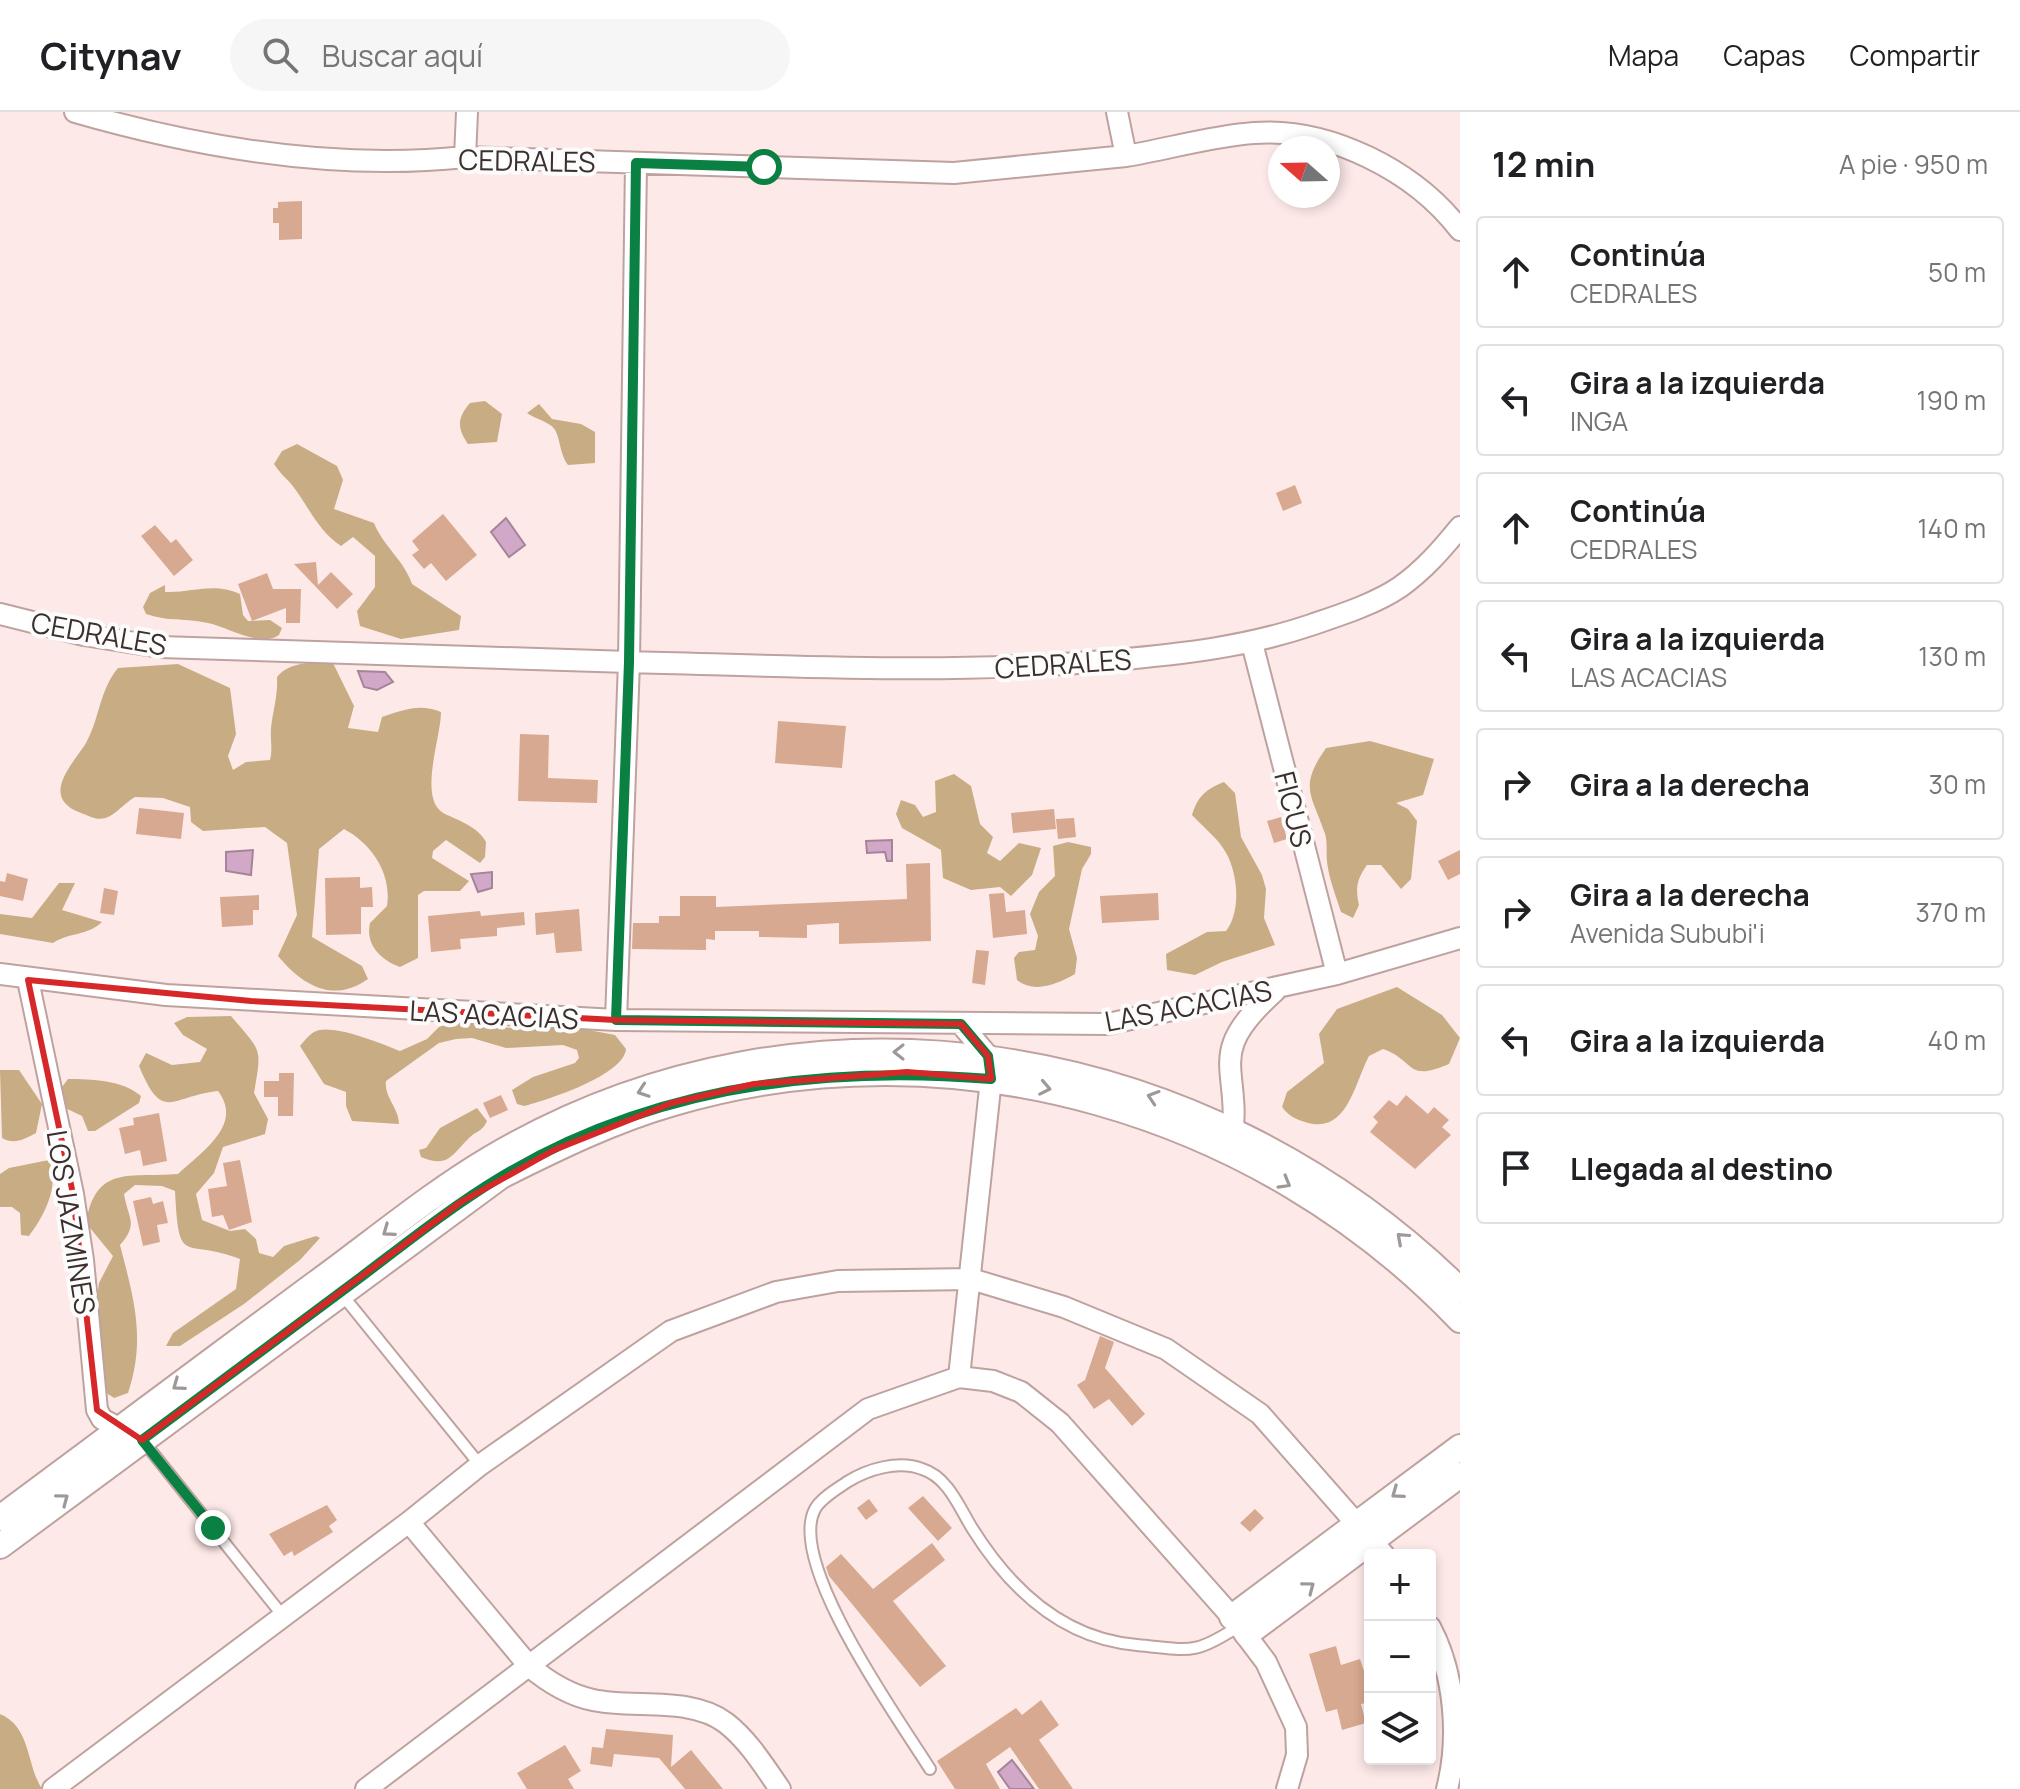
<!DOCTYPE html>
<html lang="es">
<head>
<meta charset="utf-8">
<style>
  :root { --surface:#fff; --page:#f6f6f6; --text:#202124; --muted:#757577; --line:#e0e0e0 }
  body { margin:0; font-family:Manrope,sans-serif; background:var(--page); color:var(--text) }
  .controls { position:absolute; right:24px; bottom:24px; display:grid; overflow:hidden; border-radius:8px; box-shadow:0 4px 12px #0003 }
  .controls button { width:72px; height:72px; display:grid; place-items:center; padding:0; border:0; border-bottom:2px solid var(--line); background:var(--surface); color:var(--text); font:40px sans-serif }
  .compass { position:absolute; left:1268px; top:24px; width:72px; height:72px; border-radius:50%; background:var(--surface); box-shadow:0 4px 12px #0003; rotate:290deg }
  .stop { position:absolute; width:24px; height:24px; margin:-18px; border:6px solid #0b8043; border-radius:50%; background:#fff }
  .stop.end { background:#0b8043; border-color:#fff; box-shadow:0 2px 8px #0008 }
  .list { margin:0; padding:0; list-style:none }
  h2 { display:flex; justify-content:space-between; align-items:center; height:104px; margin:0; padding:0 32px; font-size:34px }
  h2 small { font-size:26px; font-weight:400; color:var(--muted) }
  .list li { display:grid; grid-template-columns:52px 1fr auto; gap:24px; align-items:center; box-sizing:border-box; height:112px; margin:0 16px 16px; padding:0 16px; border:2px solid var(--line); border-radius:8px }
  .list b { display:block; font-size:30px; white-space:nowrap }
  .list p { margin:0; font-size:26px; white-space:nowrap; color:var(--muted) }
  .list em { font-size:26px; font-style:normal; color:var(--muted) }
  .icon { flex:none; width:44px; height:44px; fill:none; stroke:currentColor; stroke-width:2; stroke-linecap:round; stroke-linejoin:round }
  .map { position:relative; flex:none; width:1460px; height:1677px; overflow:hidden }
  header { display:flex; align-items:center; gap:48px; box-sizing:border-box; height:112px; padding:0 40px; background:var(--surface); border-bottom:2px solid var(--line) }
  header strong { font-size:38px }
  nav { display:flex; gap:44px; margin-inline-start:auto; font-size:28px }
  .search { width:560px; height:72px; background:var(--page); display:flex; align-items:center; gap:20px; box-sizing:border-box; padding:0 28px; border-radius:44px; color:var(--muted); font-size:30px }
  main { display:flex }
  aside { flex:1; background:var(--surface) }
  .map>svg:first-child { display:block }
  .forest { fill:#c8ac84 }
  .water { fill:#d1a8c7; stroke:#a48499; stroke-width:2 }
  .building { fill:#d6a990 }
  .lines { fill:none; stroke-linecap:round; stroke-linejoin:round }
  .service-casing { stroke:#bea29f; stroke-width:14 }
  .minor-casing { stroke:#bea29f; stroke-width:24 }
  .tertiary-casing { stroke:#bea29f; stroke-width:28 }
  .service { stroke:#fff; stroke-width:10 }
  .minor { stroke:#fff; stroke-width:20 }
  .tertiary { stroke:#fff; stroke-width:24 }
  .oneway { stroke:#9e9897 }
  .route { stroke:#0b8043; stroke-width:10 }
  .marked { fill:none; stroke:#d62828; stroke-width:6; stroke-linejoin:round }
  .labels { text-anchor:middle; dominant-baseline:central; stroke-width:8; stroke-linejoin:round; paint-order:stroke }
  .street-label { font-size:28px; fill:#3c302f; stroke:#fcfcfc }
</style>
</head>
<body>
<header>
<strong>Citynav</strong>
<div class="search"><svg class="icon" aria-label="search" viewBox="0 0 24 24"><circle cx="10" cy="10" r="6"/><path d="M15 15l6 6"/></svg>Buscar aquí</div>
<nav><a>Mapa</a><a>Capas</a><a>Compartir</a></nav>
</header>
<main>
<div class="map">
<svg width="1460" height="1677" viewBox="0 0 1460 1677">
  <rect width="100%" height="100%" fill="#fdeae8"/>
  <path class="forest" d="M485 289 502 302 497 330 468 332C457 316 457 306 470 291Z
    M539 292 552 307 581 312 595 320V351L568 353C558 340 561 319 550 313 543 308 534 306 527 301Z
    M297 332 337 354 343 368 334 397 374 411C383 434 404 448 412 472L461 504 459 518 401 527 360 514 357 499 375 475V444L353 425 341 434C319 419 310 398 295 377 289 368 280 362 274 352L282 339Z
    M165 473V480C193 481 213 470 240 482L243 503 248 509 270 508 282 516 279 523C260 536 228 515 208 511 185 506 170 510 146 502L143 495 150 481Z
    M332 549 354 594 348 616 378 620 382 605C403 598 420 591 441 600 441 626 417 689 445 702 460 709 478 715 486 730L485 745 480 751 446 728 433 739 432 746 469 769 460 779H424L418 783V846L400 855C381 848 365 833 370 811L387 794C392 762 372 732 344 717L319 737 312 825 362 854 368 867C333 892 302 873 278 844L297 803 287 731 265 715 203 719 191 710 190 695 163 686 135 685C126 690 119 699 110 704 99 710 92 705 81 701 38 685 74 651 86 631 100 606 99 579 118 556L178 552 230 576 236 622 228 644 233 658 246 650 270 648C273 636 270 627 271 616 273 598 278 584 277 565 290 549 313 551 332 549Z
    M1370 629 1434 647 1423 683 1396 691 1408 697 1417 709 1411 767 1401 777 1381 753H1367C1357 767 1355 776 1359 793L1353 806 1341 800C1336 784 1329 767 1327 750 1326 740 1328 728 1324 719 1311 681 1299 675 1326 636Z
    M954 662 971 674 980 712 993 725 987 741 1000 749 1019 731 1041 736 1032 763 1011 784 1000 775 971 778 943 766 941 738 902 716 896 702 901 688 915 693 923 705 936 700 935 669Z
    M1224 670 1235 681 1241 725 1262 763 1266 777 1264 806 1275 833 1222 850 1195 863 1167 858 1166 842 1207 820 1226 819C1242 799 1238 757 1223 736 1215 724 1202 714 1192 703 1198 684 1206 677 1224 670Z
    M1068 730 1091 735V742L1082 757 1069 817 1077 846 1075 862C1057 872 1035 882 1017 868L1014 846 1019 840 1035 838 1038 824 1030 802 1039 780 1055 764 1053 734Z
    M59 771H75L62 798 102 810C87 824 70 820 53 831L0 822V802L32 806Z
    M1397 875 1442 903 1460 926 1449 952C1406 971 1415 948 1383 937L1369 944C1354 973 1347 1021 1308 1011 1295 1007 1290 1005 1282 995L1287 980 1324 951 1319 922 1337 897Z
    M231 904C262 941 262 934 254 981L268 1007 265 1022 223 1035 214 1061 196 1082 202 1108 230 1119 245 1117 256 1127 259 1141 273 1145 284 1134 316 1124 320 1126 300 1148 244 1192 180 1234H166L173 1221 236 1177 240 1147C183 1125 179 1157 175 1079L162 1074 135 1073 124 1082C128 1107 139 1111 120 1133 134 1187 146 1227 128 1281L114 1286 102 1278 97 1185 99 1171 113 1144 86 1111C96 1052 130 1066 178 1062 201 1040 244 1013 218 979 171 984 163 1012 139 954L146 941 172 953 200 950 207 937 183 923 174 911 187 905Z
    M446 908 521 917 573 915 615 923 626 937C624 963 548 988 524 994L517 992 512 978 533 965 575 951 579 946 577 938 563 933 506 936 472 926 456 927 439 931 386 969C384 985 399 996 399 1012L352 1009 346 994V980L324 972 300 934C304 929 309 923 314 920 330 910 383 932 400 939L427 927Z
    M0 958H19L42 992 36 1021C25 1027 14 1033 2 1026Z
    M68 967C91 967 123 968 141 984L139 991 95 1019H88L82 1004 61 994 59 979Z
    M477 996 487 1009C483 1019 476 1019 469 1026 451 1044 448 1056 421 1045L419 1038 426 1036 440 1016Z
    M49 1048C60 1073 45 1103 29 1124L21 1123 20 1101 12 1095H0V1062L9 1056Z
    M0 1602C31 1615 26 1652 42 1677H0Z"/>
  <path class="water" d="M506 406 525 433 509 445 491 420Z
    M358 559 385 560 393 570 377 578 364 575Z
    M892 728V749H887L885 740 867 741 866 729Z
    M253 738 251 763 226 759V740Z
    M492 760V776L478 780 471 762Z
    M1012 1648 1034 1677H1010L998 1660Z"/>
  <path class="building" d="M302 89V127L279 128V111H273V96H278V90Z
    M1295 373 1302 391 1283 399 1276 381Z
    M443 402 477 443 446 469 431 451 424 457 412 443 419 438 412 429Z
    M155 413 171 431 176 427 193 448 174 464 141 424Z
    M316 450 318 473 331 460 353 482 337 497 294 452Z
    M267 461 273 477H301L300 511H286V496L252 509 238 472Z
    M778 609 846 614 842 656 775 651Z
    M520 622 549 623 548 666 598 668 597 691 518 689Z
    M139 696 184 701 181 727 136 722Z
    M1054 697 1056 717 1013 721 1011 701Z
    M1281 705 1287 727 1274 731 1267 709Z
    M1074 706 1076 725 1058 727 1056 707Z
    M1460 738V762L1448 768 1438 749Z
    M930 751 931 829 839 832V811L807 813V826L759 825V819H715V828L706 827V838L632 837 633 811H659V804H680V784H716V795L907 787 906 752Z
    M7 761 28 767 23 789 0 784V769L5 770Z
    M360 765V776L372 775 373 795H361V822L326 823 325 766Z
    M104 776 118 779 114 803 100 801Z
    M1004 781 1006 800 1025 798 1027 822 993 826 989 782Z
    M1158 781 1159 808 1102 811 1100 784Z
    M259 783V798H253V813L222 815 220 785Z
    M579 797 582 839 556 841 554 821 536 823 535 801Z
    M480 799 481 804 524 800 525 813 497 816V824L460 827 461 837 431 840 428 804Z
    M976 838 989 839 985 873 972 871Z
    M279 961H294L293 1004H278V985H264V969H279Z
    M501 983 508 998 490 1006 483 991Z
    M1406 983 1428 1002 1434 995 1449 1008 1442 1015 1451 1023 1415 1057 1370 1020 1378 1010 1373 1005 1389 988 1397 994Z
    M159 1001 167 1049 143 1054 140 1038 125 1042 119 1016 134 1013 133 1006Z
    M240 1048 252 1110 229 1118 223 1103 212 1105 208 1077 227 1074 223 1051Z
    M151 1085 153 1092 163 1089 168 1111 157 1113 160 1130 143 1134 133 1089Z
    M1100 1224 1114 1230 1105 1256 1145 1302 1132 1314 1109 1287 1094 1297 1077 1273 1085 1268Z
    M923 1384 952 1416 938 1429 908 1396Z
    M869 1387 878 1399 866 1408 857 1396Z
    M327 1393 337 1408 329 1414 333 1420 294 1444 292 1439 284 1444 269 1422Z
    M1255 1397 1264 1406 1250 1420 1240 1411Z
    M932 1431 945 1448 893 1489 946 1554 920 1575 829 1464 826 1455 841 1442 873 1477Z
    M1336 1534 1341 1553 1360 1547 1366 1565 1370 1564V1590L1361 1592 1366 1611 1342 1618 1337 1597 1326 1600 1309 1542Z
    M1041 1588 1059 1613 1039 1628 1073 1677H1039L1010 1635 986 1652 1000 1677H955L937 1649 1016 1596 1022 1603Z
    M606 1617 673 1623 671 1655 691 1638 723 1677H685L659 1646 614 1642 612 1655 590 1652 592 1635 603 1636Z
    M565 1633 581 1659 568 1667 574 1677H527L517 1661Z"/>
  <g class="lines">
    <defs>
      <path id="service" d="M340 1180 480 1353
        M144 1330 283 1504
        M930 1657C900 1609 786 1451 815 1397 821 1386 837 1377 847 1370 868 1357 898 1348 922 1357 948 1365 959 1395 972 1416 1010 1477 1063 1527 1137 1533 1190 1538 1193 1544 1239 1514"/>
      <path id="minor" d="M75 0C200 36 334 59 465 45L954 61 1126 44
        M1117 0 1126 44C1168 37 1212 24 1254 21 1329 15 1415 59 1460 118
        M465 45 467 0
        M636 51 629 550C791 554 953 563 1115 548 1182 542 1246 535 1311 513 1340 503 1375 492 1400 475 1424 458 1442 437 1460 415
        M0 502 84 523 160 535 629 550 616 908
        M1252 531 1337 862
        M0 862 166 883 616 908 1108 912 1337 862 1460 826
        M28 868 73 1082 83 1148 97 1298 102 1307 132 1323
        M1231 1033C1244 955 1201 945 1275 879
        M959 1265 991 967 988 944 961 912
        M409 1410 529 1554C548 1570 569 1583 593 1588 633 1597 692 1584 726 1611 748 1628 764 1654 780 1677
        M1430 1515C1455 1562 1460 1626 1447 1677
        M53 1677 409 1410 480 1353 671 1219 776 1180 838 1169 971 1167 1064 1195 1166 1237 1260 1302 1384 1443
        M366 1677 868 1297 959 1265 993 1269 1021 1280 1060 1311 1232 1505 1266 1550 1296 1615 1297 1643 1287 1677"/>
      <path id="tertiary" d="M0 1406C105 1327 210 1250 315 1172 373 1130 430 1082 491 1046 806 860 1204 926 1460 1178
        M0 1434 501 1064C557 1036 614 1008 674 991 953 909 1261 999 1460 1208
        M1232 1505 1460 1335
        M1247 1522 1460 1363"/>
    </defs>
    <use href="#service" class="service-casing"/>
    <use href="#minor" class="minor-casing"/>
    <use href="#tertiary" class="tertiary-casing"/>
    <use href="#service" class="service"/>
    <use href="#minor" class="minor"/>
    <use href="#tertiary" class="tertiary"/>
  </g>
  <defs><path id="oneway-chevron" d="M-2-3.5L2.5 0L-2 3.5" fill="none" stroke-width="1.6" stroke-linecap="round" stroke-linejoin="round" transform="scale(2)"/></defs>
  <g class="oneway">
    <use href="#oneway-chevron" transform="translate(899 940) rotate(180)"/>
    <use href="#oneway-chevron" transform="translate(1045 976) rotate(11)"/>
    <use href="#oneway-chevron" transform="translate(643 979) rotate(161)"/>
    <use href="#oneway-chevron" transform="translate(1153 985) rotate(-162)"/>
    <use href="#oneway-chevron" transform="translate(1285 1071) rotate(30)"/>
    <use href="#oneway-chevron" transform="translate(388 1119) rotate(144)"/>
    <use href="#oneway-chevron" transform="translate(1402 1126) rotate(-138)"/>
    <use href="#oneway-chevron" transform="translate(178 1273) rotate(144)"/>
    <use href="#oneway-chevron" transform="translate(1397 1381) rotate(144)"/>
    <use href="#oneway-chevron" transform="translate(63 1387) rotate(-37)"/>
    <use href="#oneway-chevron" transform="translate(1309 1475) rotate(-37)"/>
  </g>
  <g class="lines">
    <path class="route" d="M213 1416 142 1328C215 1274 288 1219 361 1165 406 1131 451 1095 499 1066 648 976 821 953 991 967L988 944 961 912 616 908 629 550 636 51 764 55"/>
  </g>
  <path class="marked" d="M28 868 251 889 616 908 961 912 988 944 991 967 907 960 754 972 672 991 554 1038 461 1090 142 1328 97 1298 73 1082Z"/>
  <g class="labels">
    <g class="street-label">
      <text transform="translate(527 48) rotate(1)">CEDRALES</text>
      <text transform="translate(99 521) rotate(10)">CEDRALES</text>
      <text transform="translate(1063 551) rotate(-4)">CEDRALES</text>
      <text transform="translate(1294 697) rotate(76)">FICUS</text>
      <text transform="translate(1188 893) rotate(-11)">LAS ACACIAS</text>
      <text transform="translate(494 902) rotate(3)">LAS ACACIAS</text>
      <text transform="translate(72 1110) rotate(81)">LOS JAZMINES</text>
    </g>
  </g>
</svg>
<div class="controls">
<button>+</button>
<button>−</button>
<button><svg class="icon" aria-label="layers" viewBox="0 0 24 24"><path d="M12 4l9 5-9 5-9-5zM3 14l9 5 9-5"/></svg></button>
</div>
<svg class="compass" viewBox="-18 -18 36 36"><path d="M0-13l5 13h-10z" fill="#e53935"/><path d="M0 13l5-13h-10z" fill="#757577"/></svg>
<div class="stop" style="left:764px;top:55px"></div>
<div class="stop end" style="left:213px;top:1416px"></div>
</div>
<aside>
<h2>12 min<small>A pie · 950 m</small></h2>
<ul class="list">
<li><svg class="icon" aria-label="ahead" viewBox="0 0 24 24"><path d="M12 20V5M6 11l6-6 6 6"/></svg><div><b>Continúa</b><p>CEDRALES</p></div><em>50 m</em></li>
<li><svg class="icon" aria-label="left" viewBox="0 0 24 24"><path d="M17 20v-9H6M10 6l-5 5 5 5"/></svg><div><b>Gira a la izquierda</b><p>INGA</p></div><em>190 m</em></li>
<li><svg class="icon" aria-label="ahead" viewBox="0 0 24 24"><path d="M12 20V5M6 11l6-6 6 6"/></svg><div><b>Continúa</b><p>CEDRALES</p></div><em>140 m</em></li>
<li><svg class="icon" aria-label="left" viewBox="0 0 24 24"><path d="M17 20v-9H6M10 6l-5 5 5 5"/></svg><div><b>Gira a la izquierda</b><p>LAS ACACIAS</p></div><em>130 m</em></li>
<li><svg class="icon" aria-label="right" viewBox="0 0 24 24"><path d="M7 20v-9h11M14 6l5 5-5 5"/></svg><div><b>Gira a la derecha</b></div><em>30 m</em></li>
<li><svg class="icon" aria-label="right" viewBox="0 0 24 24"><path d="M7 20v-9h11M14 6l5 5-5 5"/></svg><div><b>Gira a la derecha</b><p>Avenida Sububi'i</p></div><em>370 m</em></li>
<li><svg class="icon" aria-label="left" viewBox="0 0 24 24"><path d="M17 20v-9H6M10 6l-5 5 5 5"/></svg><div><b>Gira a la izquierda</b></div><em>40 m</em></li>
<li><svg class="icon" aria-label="arrive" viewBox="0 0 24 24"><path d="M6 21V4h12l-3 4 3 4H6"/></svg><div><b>Llegada al destino</b></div></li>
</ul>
</aside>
</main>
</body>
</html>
